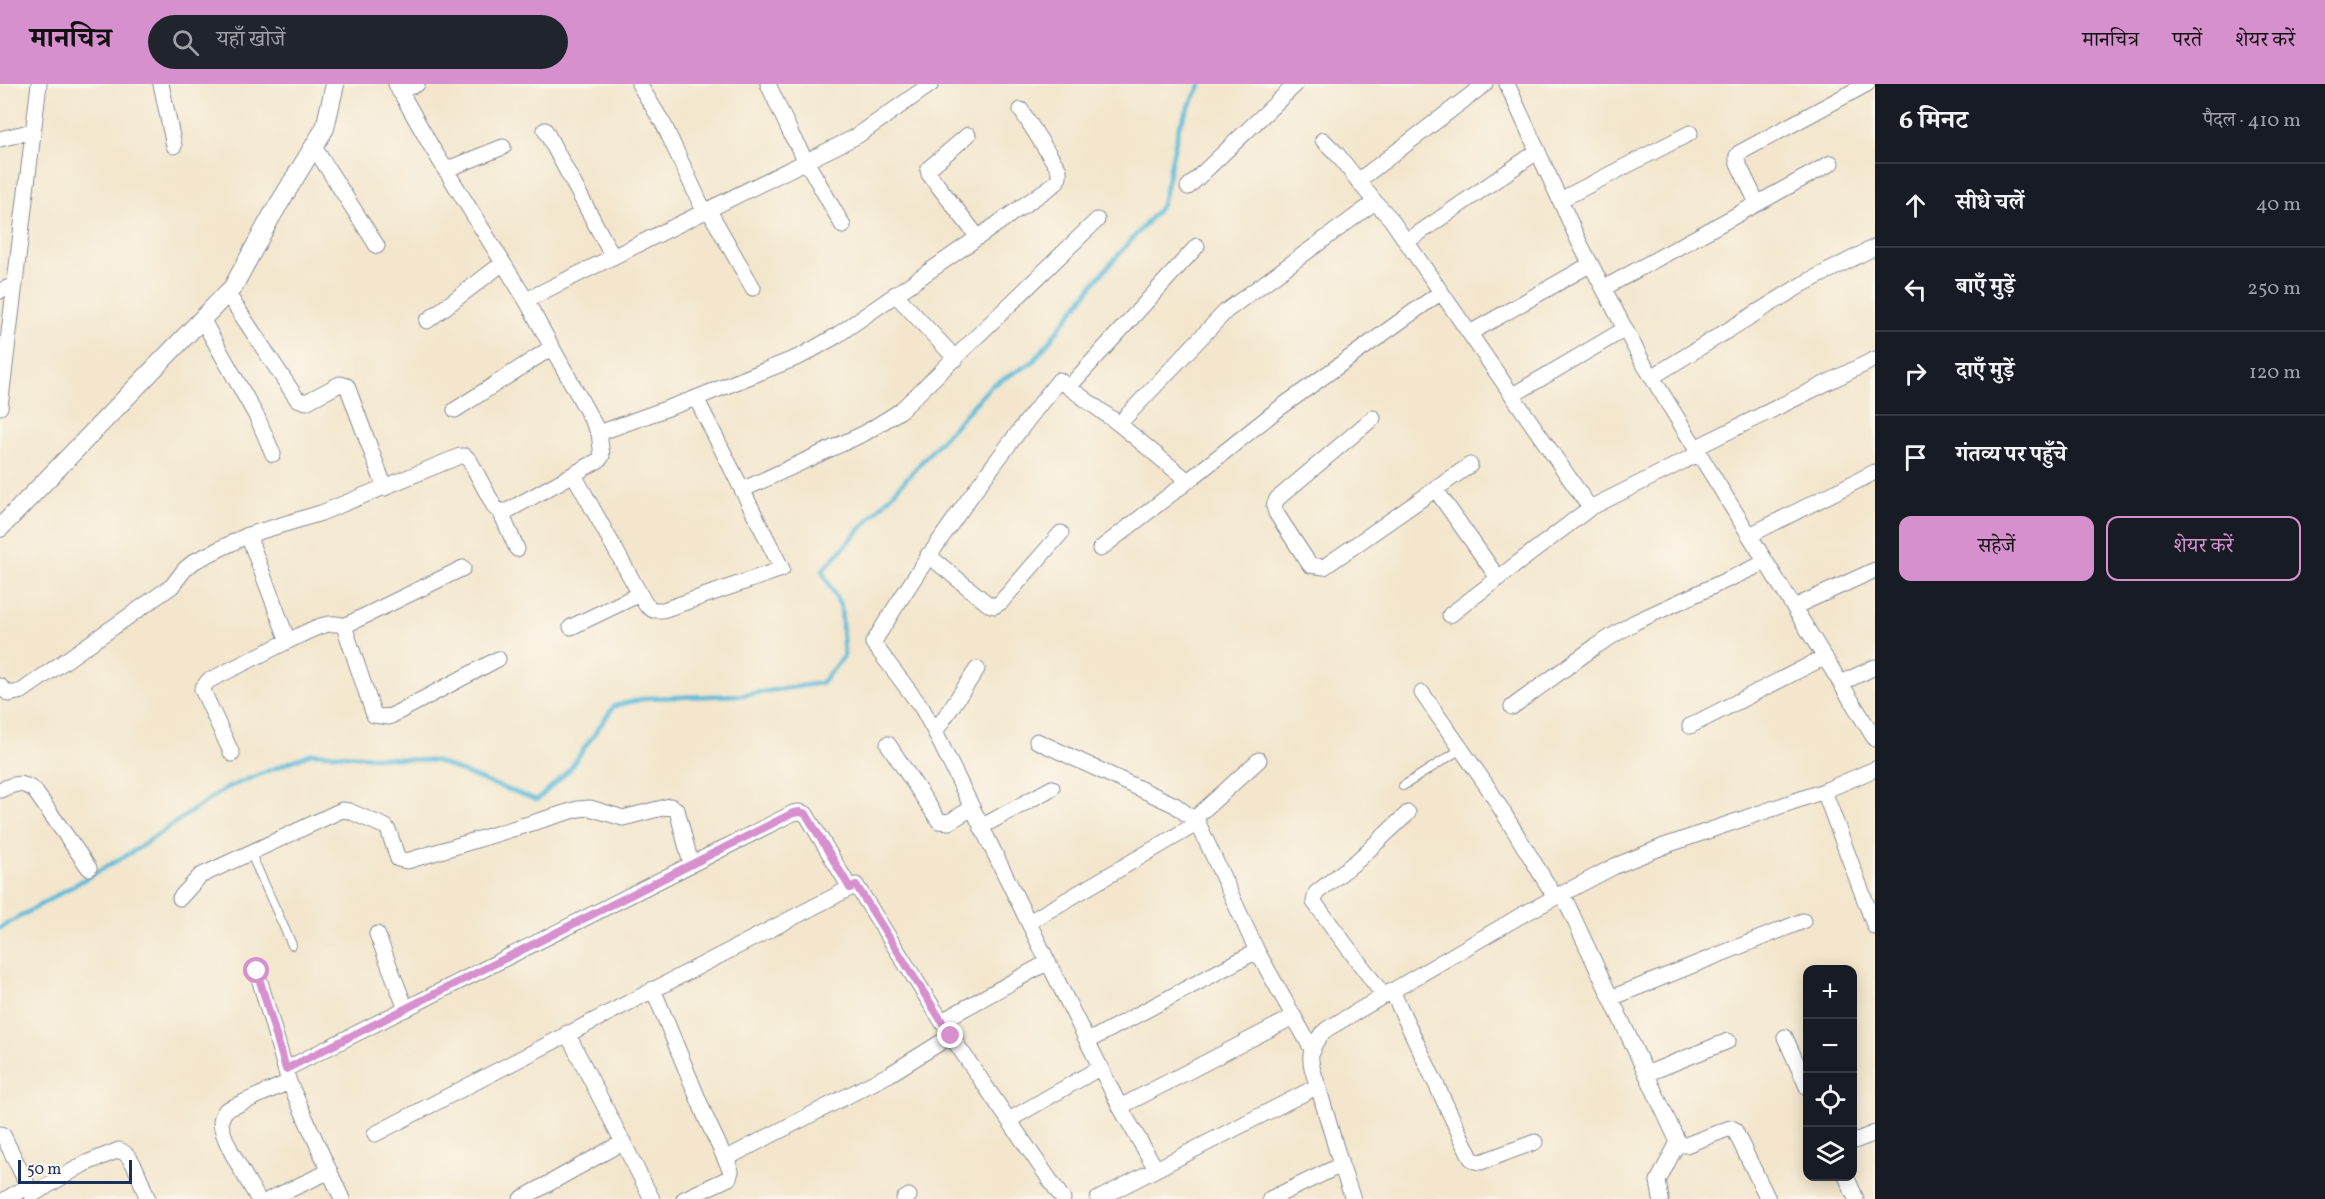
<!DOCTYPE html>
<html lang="hi">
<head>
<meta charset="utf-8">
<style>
  :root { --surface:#171b24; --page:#20242c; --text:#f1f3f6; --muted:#9ea1a6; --line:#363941; --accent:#d690ce }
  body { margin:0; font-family:Vollkorn,"Noto Serif Devanagari",serif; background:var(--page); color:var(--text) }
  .controls { position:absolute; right:18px; bottom:18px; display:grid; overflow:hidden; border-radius:12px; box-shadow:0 3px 15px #0003 }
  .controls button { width:54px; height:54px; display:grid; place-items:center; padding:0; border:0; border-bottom:2px solid var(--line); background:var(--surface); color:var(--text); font:30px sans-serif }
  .scale { position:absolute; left:18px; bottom:15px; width:114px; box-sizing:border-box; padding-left:6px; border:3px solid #1b2f5e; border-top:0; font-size:16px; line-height:21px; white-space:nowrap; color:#1b2f5e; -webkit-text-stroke:4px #fbf7ec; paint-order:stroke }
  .stop { position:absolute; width:18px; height:18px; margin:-14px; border:4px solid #d690ce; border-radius:50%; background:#fff }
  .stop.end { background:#d690ce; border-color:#fff; box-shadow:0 2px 6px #0008 }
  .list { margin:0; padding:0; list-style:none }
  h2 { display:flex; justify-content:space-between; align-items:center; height:78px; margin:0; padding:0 24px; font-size:26px }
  h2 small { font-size:20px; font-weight:400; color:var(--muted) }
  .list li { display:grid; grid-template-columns:39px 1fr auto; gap:18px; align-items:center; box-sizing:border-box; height:84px; padding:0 24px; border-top:2px solid var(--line) }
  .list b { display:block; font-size:22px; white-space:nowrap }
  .list em { font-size:20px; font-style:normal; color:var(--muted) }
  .actions { display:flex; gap:12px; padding:18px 24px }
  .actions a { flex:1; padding:14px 0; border:2px solid var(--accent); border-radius:12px; text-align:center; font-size:21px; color:var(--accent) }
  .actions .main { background:var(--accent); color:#111 }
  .icon { flex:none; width:33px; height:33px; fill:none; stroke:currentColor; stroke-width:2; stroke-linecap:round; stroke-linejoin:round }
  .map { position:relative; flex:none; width:1875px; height:1115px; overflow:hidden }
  header { display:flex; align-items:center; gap:36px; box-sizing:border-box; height:84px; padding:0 30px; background:var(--accent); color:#111 }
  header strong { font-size:28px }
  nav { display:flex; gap:33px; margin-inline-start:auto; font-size:21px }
  .search { width:420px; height:54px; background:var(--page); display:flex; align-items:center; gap:15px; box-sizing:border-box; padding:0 21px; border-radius:33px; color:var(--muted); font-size:22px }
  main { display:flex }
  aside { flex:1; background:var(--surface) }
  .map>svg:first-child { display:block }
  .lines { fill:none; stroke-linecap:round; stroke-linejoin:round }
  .stream { stroke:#59b9d7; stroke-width:4.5 }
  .service-casing { stroke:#878a95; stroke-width:10 }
  .minor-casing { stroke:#878a95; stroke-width:17 }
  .tertiary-casing { stroke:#878a95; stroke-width:20 }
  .service { stroke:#fff; stroke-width:8 }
  .minor { stroke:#fff; stroke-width:15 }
  .tertiary { stroke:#fff; stroke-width:18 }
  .route { stroke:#d690ce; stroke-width:8 }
</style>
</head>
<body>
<header>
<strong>मानचित्र</strong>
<div class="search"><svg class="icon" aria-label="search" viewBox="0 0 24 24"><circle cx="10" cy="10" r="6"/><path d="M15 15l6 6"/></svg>यहाँ खोजें</div>
<nav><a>मानचित्र</a><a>परतें</a><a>शेयर करें</a></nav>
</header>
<main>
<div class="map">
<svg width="1875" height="1115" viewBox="0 0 1875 1115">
  <rect width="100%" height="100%" fill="#fbf7ec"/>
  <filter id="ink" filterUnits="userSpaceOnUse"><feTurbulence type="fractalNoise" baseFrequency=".0167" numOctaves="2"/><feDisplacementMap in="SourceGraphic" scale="12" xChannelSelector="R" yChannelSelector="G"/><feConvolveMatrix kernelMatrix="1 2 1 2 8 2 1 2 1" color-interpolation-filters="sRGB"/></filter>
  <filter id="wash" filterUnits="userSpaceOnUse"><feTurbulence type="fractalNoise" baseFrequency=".008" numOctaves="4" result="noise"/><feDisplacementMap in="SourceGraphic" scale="24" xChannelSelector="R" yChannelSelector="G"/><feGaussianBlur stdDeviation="1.35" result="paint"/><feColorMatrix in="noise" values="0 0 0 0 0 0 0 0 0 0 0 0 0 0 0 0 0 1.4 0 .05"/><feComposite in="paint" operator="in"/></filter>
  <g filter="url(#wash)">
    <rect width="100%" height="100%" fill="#f3e6cc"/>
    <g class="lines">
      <path class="stream" d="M0 844 137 765 224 705 312 669 436 677 487 698 537 716 569 686 614 622 647 614 742 611 821 599 844 572 841 523 822 487 991 302 1033 278 1099 193 1162 121 1179 42 1201 0"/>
    </g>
  </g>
  <g filter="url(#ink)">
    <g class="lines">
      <defs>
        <path id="service" d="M1403 702 1461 665
          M250 768 292 861"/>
        <path id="minor" d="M161 0 174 62
          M396 0 431 62 526 216 857 52 931 0
          M639 0 664 41 704 127
          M768 0 792 52 843 142
          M1507 0 1580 160 1642 277 1875 655
          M399 7 417 0
          M545 46 613 173
          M968 51 928 85 929 90 977 152
          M0 55 33 47
          M314 63 377 162
          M445 86 503 63
          M1358 97 1485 0
          M1188 103 1296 0
          M1560 116 1690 49
          M1375 118 1390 134 1590 424 1698 370
          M1757 119 1737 77V72L1739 69 1867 0
          M708 125 753 204
          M1406 158 1538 67
          M1604 204 1831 79
          M0 207 15 201
          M227 209 297 315 306 318 340 300 347 302 385 404
          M895 210 956 275
          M202 235 258 335 273 370
          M427 237 503 179
          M1470 249 1591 180
          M1652 293 1803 200 1875 163
          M1069 303 1197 162
          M1513 311 1625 245
          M696 314 801 272 836 252 1056 99 1059 93V86L1021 26
          M0 323 39 0
          M455 326 551 264
          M1373 334 1277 415 1274 422 1276 429 1310 481 1324 483 1470 381
          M1119 340 1226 227 1375 118 1337 70 1323 56
          M1695 364 1875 275
          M574 391 646 521 653 526H663L782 485 696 314 599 349
          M742 406 865 349 900 327 1097 136
          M1436 406 1498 494
          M500 427 517 465
          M1750 451 1875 388
          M1100 465 1188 397
          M928 471 988 520 994 522 1001 518 1061 449
          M1794 523 1875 486
          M1450 531 1590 424
          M344 542 463 484
          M571 543 640 510
          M288 557C304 550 327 534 344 542L374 631 389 633 498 575
          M1841 599 1875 583
          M0 602 9 610 22 607 172 502 185 485 195 477 248 451 321 429 460 372H465L470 377 495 424 500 427H507L599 376 602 372 599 349 526 216
          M1422 609 1487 702 1555 813
          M1512 623 1596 562 1635 538 1766 478
          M1690 642 1825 573
          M935 648 977 585
          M1037 657 1175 721 1198 739 1257 867 1313 967
          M888 660 939 737 949 738 972 724
          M232 670 202 605 208 597 288 557 248 451
          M0 706C15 700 20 697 34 706L89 784
          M1824 707 1875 843
          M1194 735 1259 676
          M981 743 1052 704
          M1562 809 1678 1058 1681 1061H1686L1730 1044 1734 1045 1768 1115
          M180 814 200 792 342 726 349 727 386 743 389 748 398 775 407 777 578 725 590 724 623 734 670 722 677 726 691 780
          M1029 838 1198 739
          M377 850 406 925
          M1048 878 935 648 922 624 873 559C929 467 992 380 1059 296L1119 340 1188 397 1277 326 1441 208
          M257 887 289 998 226 1026C223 1030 221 1033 221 1039 223 1059 248 1096 258 1115
          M653 905 706 1034 731 1087 729 1094 684 1115
          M1392 907 1471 1074 1475 1077 1481 1078 1535 1058
          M1384 912 1314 818 1316 809 1358 776 1408 729
          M1611 914 1803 837
          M942 937 1048 878 1120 1023 1156 1085
          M567 949 652 1115
          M1785 953 1808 1005
          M1088 957 1257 867
          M286 985 793 729 799 728 806 730 850 804
          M1646 990 1728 957
          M289 998 342 1115
          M1318 1002 1341 1081 1353 1115
          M1120 1023 1293 933
          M1009 1036 1101 983
          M0 1050 3 1051 28 1102
          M375 1050 856 801 951 952 1063 1115
          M1852 1058 1875 1049
          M725 1075 890 990 951 952
          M1846 1092 1856 1115
          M32 1111 84 1080 119 1066C135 1071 141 1101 148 1115
          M6 1115 28 1102 31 1109
          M270 1115 330 1087
          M521 1115 623 1058
          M904 1115 909 1112
          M1098 1115 1318 1002C1309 978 1305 965 1327 945L1520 832 1615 782 1667 761 1824 707 1875 685
          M1270 1115 1341 1081
          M1661 1115 1658 1097 1678 1058"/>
        <path id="tertiary" d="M0 444 233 203 271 133 325 44 335 0"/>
      </defs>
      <use href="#service" class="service-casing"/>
      <use href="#minor" class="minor-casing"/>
      <use href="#tertiary" class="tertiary-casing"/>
      <use href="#service" class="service"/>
      <use href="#minor" class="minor"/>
      <use href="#tertiary" class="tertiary"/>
    </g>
  </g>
  <g class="lines" filter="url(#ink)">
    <path class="route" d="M257 887 286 985 793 729 800 728 806 730 850 804 856 801 951 952"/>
  </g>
</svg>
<div class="controls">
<button>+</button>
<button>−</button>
<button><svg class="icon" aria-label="locate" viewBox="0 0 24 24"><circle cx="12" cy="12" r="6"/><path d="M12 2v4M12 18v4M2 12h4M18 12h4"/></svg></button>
<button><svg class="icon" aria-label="layers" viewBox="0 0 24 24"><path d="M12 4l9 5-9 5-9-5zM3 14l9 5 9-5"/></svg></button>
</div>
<div class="scale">50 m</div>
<div class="stop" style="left:257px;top:887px"></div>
<div class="stop end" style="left:951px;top:952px"></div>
</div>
<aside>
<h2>6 मिनट<small>पैदल · 410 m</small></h2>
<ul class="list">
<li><svg class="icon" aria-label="ahead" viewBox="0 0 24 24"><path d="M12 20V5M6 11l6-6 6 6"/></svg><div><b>सीधे चलें</b></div><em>40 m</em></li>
<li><svg class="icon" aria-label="left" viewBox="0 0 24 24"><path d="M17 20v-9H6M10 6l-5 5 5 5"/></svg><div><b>बाएँ मुड़ें</b></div><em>250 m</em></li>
<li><svg class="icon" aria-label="right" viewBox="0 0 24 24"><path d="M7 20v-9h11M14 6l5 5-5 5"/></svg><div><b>दाएँ मुड़ें</b></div><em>120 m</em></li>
<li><svg class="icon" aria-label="arrive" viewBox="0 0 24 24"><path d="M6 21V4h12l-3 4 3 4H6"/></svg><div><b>गंतव्य पर पहुँचे</b></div></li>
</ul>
<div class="actions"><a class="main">सहेजें</a><a>शेयर करें</a></div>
</aside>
</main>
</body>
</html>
